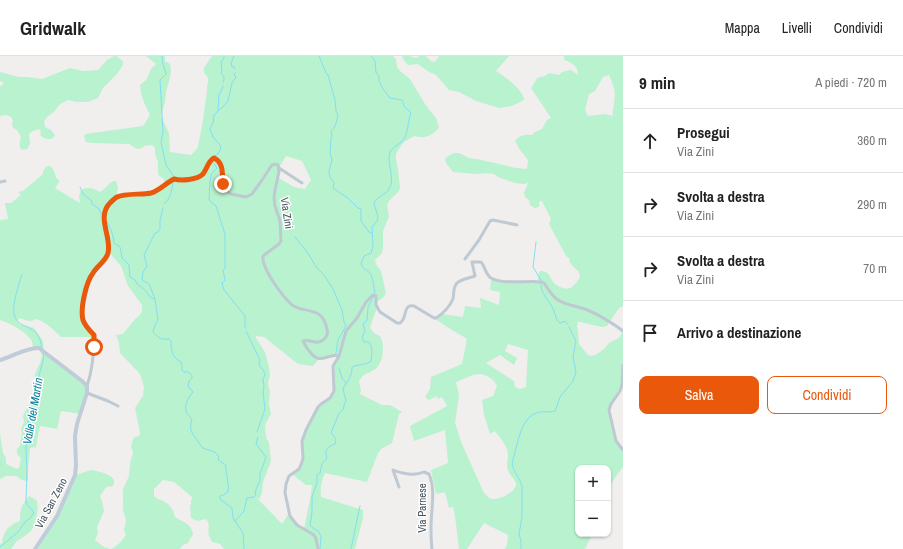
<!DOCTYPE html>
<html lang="it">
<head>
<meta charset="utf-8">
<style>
  :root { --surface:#fff; --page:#f6f6f6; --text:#222; --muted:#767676; --line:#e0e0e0; --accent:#ea580c }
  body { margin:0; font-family:"Archivo Narrow",sans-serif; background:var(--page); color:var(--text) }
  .controls { position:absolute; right:12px; bottom:12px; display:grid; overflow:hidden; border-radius:8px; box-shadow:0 1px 3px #0004 }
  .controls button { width:36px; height:36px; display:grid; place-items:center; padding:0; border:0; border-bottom:1px solid var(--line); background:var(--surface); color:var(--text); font:20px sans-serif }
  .stop { position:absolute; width:12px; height:12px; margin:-9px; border:3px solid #ea580c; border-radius:50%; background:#fff }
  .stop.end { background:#ea580c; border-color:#fff; box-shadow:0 1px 4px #0008 }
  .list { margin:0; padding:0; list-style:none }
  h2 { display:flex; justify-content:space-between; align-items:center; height:52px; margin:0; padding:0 16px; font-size:17px }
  h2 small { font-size:13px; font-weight:400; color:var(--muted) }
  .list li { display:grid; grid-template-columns:26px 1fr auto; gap:12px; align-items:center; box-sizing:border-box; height:64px; padding:0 16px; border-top:1px solid var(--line) }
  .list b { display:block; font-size:15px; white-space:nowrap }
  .list p { margin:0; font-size:13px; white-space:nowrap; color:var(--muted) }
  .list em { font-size:13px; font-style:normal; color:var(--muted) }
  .actions { display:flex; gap:8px; padding:12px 16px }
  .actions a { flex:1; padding:9px 0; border:1px solid var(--accent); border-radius:8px; text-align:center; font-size:14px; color:var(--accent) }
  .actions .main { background:var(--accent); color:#fff }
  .icon { flex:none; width:22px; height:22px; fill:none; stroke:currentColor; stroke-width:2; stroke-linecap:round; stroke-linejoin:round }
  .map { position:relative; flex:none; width:623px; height:493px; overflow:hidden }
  header { display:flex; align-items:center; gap:24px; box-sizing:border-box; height:56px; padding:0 20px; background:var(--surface); border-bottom:1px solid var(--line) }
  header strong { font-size:19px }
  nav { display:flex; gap:22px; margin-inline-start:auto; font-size:14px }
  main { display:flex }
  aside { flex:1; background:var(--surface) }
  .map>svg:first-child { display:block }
  .green { fill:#b9f2ce; fill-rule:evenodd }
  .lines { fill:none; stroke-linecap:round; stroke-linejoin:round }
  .stream { stroke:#83def3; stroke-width:1 }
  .street { stroke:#bec9d2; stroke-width:3 }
  .secondary { stroke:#c0ccd9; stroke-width:4 }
  .route { stroke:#ea580c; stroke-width:5 }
  .labels { text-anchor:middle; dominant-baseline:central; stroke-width:3; stroke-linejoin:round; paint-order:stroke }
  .street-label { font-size:11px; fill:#45535d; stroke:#fff }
  .water-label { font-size:12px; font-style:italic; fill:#03809c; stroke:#fff }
</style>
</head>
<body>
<header>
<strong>Gridwalk</strong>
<nav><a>Mappa</a><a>Livelli</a><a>Condividi</a></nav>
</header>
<main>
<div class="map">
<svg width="623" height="493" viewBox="0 0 623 493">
  <rect width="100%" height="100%" fill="#f1eeee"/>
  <path class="green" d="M114 0H116L123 5V9L117 18 103 32 98 42 88 46H76L68 44 60 48 54 56 48 60 44 65 45 71 51 74 55 79 53 82C49 84 44 83 40 79L41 76 39 73 33 75 29 78 30 88 27 93 22 94C18 91 20 86 21 81L17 74 13 72 12 69 13 65 11 61 6 59 0 60V31L4 27 0 25V16L19 21H28L42 23 70 12 83 15 98 14 107 4Z
    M146 0H165V5L170 8 171 15 170 22 166 36 165 46 161 60 169 77 170 96 191 99 196 94 198 91 203 64 207 35C206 26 212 24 204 17V12L212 0H393L396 3 397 11 400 15 410 23 425 48 436 62 439 72C431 80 426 83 414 80L404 86 400 91 396 98V103L398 113 400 131 399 135 389 145 387 149 389 160 383 175V192L382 197 375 204 376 208 381 215 386 237 383 242 376 246 377 252 370 271C371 273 372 275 373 276 376 279 379 278 381 282 385 290 383 309 374 314 366 319 366 315 359 325L361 335 360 338 382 349H390L402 356 399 358 392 387 381 393 378 397 367 426 325 417C321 425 320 433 321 441L363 454V462L355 493H224L220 488 212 486C211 484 210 482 209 480 207 473 211 468 206 463L197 465 191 462 190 450 191 448V444L192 443V441L174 426 163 424 154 433V440C157 443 159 443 163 445 170 448 173 453 175 461 184 467 191 467 193 478L188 487 183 489 180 493H111C117 490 122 485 126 479L124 474 126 464 123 454V433L129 420 130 407 133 397 131 390 133 383 135 381 139 380 140 377C138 369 137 360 135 352L143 340 144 331 140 318 120 297 119 287 116 279 123 278 136 262 140 259 142 255V249L128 230 121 210 108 195 105 202 90 224 82 257 85 268 93 276 94 281H61C54 274 46 266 36 263 31 267 26 264 20 262L17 264 19 268 34 272 43 285 44 296 87 330 80 358 61 355 57 373 40 370 36 391 30 392 28 412V425L22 424 16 420H6L0 423V378L3 397 6 402V408L17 413 19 412 21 402 17 398V393L20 390 22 377 21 373 24 366 23 360 34 338 35 318 40 307 42 300 39 292H33C33 290 32 287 32 285 27 276 10 267 0 264V164L8 163 5 147H11L21 139 18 136 23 135 43 118V115L47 110H50C54 113 55 117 56 122L59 124V126L55 132 80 147 79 140 81 134C89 130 92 132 100 136 105 133 108 128 113 125H116L118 131 116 142 146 139 166 128 163 122 159 120 158 116V106L155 98V92L152 89 144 90 142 92 137 93 129 88 92 87 86 86 84 81 85 78 143 70 150 59C145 49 141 41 140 29 142 27 144 26 146 24 150 18 148 14 156 8ZM286 100 302 105 311 124 305 133 294 131 277 121 280 110ZM256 280 264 281 298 308 313 310 318 304 338 300 333 313V339L318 352 303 383 302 409 292 418 306 429H312L311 438 304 473 294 466 289 457 282 468 258 443 260 442 262 436 263 426 271 405 269 387 266 381 265 369 271 358 269 348 270 336 268 328 270 319 269 311 265 296 256 282Z
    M402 0H410L416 2 419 0H426L431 5 435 6 439 0H509L496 15C504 20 524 34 524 44L512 50 499 52 476 45 459 36 449 34 436 19 429 16 418 8 408 9 403 3Z
    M564 0H623V250L619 252 607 270 602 271 580 266H578L577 270 578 274 579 288 588 299 592 300 597 298 604 293 609 287 619 282 623 275V319L622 328 609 351 615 383 623 395V411L617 419 608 433V412H578V478H589L592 479 585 493H505L507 489 508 479 484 467 467 493H459L455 460 453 451 449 452 445 436 436 438 431 414 448 407 445 374 414 385 410 370 447 350 442 341 438 343 437 340 429 344 425 341 430 333 431 321 462 308 467 283C457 276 445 271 436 263L442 258 463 261 465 250 481 252 480 242 499 249 500 236 490 234 491 224 538 226V219L540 215C542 215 544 215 546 216 550 218 551 224 554 227 558 231 567 235 572 231 575 229 578 224 580 221L579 216 570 207 569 202 566 200 549 168 551 163 542 145 539 146V151L535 152 530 149 529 144 525 141 524 137 528 127 524 128 515 127 498 121 494 118 485 117 478 118 453 116 446 107 445 103 448 100 454 97H459L469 102 477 103 516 112 527 113 528 104 520 94 515 85C519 79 526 78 533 79V77L542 73 547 64 551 62 531 32 535 26 537 22 545 20 549 17 559 19 562 16 571 14 578 19C578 9 572 7 564 4ZM609 19C614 30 616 36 614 47 614 52 612 55 613 60L605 58 588 60 585 54 589 38 595 35 603 21ZM508 288 528 294 526 331 520 333 515 331 514 325 486 307 500 299 514 309 517 302 505 295ZM480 318C487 319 494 323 497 330L493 340 482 344 484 359 490 378 495 375C500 382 508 390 508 399 508 405 506 409 508 414 509 419 515 423 516 427 517 436 499 444 492 443 488 442 485 438 483 435L462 388 455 367 459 339 456 326 473 319Z
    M92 414C100 416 119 419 113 430L106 431 100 440 102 445 104 455 97 471 98 477 95 484 104 491 110 493H35L53 467 75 419C81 418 86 415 92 414Z
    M29 440 33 442 37 445C38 451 38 455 36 461 35 464 35 467 34 470 31 477 23 481 17 485 15 487 13 491 11 493H0V488L2 487C3 475 9 469 20 465 20 453 21 450 29 440Z"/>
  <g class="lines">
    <path class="stream" d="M162 0 163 8 166 18 160 24 163 76 161 86 166 109 174 121
      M234 0 231 7 232 11H234L235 13
      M319 0 326 17 328 19 335 44 336 55 338 58C337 64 336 71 331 75L332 80 331 82 330 97 332 104 329 115 330 121 334 127 333 132 349 143 358 152 361 153V165L369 176 372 177
      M371 0 375 5 376 17 379 20V25L383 33 390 42 402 44 404 50 411 57C408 64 408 77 404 83 401 88 393 90 390 96 386 107 396 122 389 133 386 139 377 140 374 147L378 161 377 165 372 171 373 191 371 197 364 200 361 208C363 213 367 214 370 217 373 220 374 233 375 237
      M223 26C225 22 224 20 221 17L222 15 221 6 224 2V0
      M218 55 222 52 228 45 232 27 236 21 234 19 235 17
      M213 101 218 98 221 92 220 89 213 81 210 73 213 67 214 59 218 55 219 38 221 36 223 30
      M212 105 217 112C215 115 211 116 211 120 209 126 210 137 209 144L216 150 225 178V212L223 214 225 224 222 227 224 234 245 260V272
      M80 131 83 138 91 144 92 148 99 153 101 157V159
      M164 148C171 142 172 134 173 126
      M106 165C111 171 113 179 114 187L120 191 122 202 129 209 130 221 135 224 137 228 145 234 151 242 155 243 158 264 155 269 153 276C159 282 160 284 169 283L171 285C171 294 172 302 181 306L182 310V314L184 316H188L192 319V322L189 325 188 330 192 335 193 336C189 340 184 349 186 355 187 358 190 361 192 363 189 374 191 376 197 384 199 386 200 390 203 392 210 396 213 392 219 401L218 404 226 409C225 415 230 431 228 435 227 438 223 439 220 440V443L232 452 233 462 243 477 244 493
      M295 181 307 196 317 212 324 219 333 233 342 254 344 266 346 270 338 284 336 297
      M536 186 533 211 541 224
      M22 218C19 229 12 247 14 258 16 270 30 270 35 276 40 280 41 287 42 293
      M541 228C540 237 550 245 553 253 556 259 555 263 560 267L565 265 567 268
      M155 243 149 228 142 224 143 216 147 210 144 199 155 177 158 176 160 173V164L163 152
      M246 275 260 304 259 309 264 315 265 319 263 323 264 331 263 336 265 353 257 376
      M339 312 342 322 346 327
      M235 465 244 455 247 442 254 441 256 439 255 436 260 424V418L266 401 256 388 258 381
      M0 491 18 476 25 466 30 462 34 457C32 452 27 451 26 445L27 415 26 394 27 371 33 347 37 327 43 305 44 298
      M320 493 321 481 319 476 313 472 310 469 312 456V441L317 427V419L320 417 322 408 327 402C324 394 327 391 335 388L336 383 331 377 339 357 343 354 345 346 346 345 343 333C347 324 352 322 352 311 359 308 366 309 371 305 372 298 373 293 369 286H364L362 281 365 275 363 268 367 264 368 251 373 241
      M351 493 360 450
      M521 493V485L519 478 522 461V431C521 423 515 419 513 411 511 407 514 401 515 396 519 383 521 365 534 358 541 354 548 357 555 355L560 341 573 325 576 316 573 301 576 285 569 271"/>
    <path class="street" d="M279 112 302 127
      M0 126 5 125
      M465 203 479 184 490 165 493 164 517 169
      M623 309 622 329 620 335 611 348 609 354 616 385 623 394
      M87 330C93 313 94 296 94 279 90 275 85 270 83 264 80 254 87 225 93 217 97 211 106 205 108 197 112 181 96 161 110 147 112 145 115 142 117 141 125 137 142 139 151 137 159 135 166 127 174 123 181 125 198 124 203 118 207 113 208 105 214 102L218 104 221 108 223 128 225 134 231 138 246 141 252 138 260 127 272 109 275 108 278 109 279 116 275 134 274 142 275 150 280 165 281 185 279 188 263 200C261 212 283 241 292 249 295 251 298 252 301 253 316 256 323 256 327 273 328 277 327 281 323 284 315 290 310 282 303 285 305 289 307 293 310 296 321 310 326 297 339 300
      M87 337 108 345 118 350
      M399 431 393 414C402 418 415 420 424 416L429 418C436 434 431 454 431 471 431 478 431 486 432 493
      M318 493 316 483 314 479 297 469 290 460 285 437 286 428 289 420 299 413 302 406 303 402 302 385 306 374 318 351 321 348 330 342 334 335 333 310 339 300 346 275 357 262 366 246 373 239 376 240V249L380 256 397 267H400C408 262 402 248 414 250L434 262H436C443 258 450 250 453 243 454 238 453 231 457 227 461 223 470 222 475 220L472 206H481C485 210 485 218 491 222 503 229 528 224 542 226L544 227C548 233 552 240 558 244 566 249 576 250 585 253 596 257 614 268 623 275"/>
    <path class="secondary" d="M0 304C12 301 27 291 39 292L82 325 87 330V337L77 368 75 380 76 410 75 419 57 460 35 493"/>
  </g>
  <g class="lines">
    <path class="route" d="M94 291V279C90 275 85 270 83 264 80 253 86 226 93 217 97 210 106 205 108 197 112 181 96 161 110 147 112 145 115 142 117 141 125 137 142 139 151 137 159 135 166 127 174 123 181 125 197 124 203 118 207 113 208 105 214 102 224 107 222 117 223 128"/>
  </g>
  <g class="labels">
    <g class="street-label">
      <text transform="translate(287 157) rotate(82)">Via Zini</text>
      <text transform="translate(51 447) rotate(-62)">Via San Zeno</text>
      <text transform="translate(422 452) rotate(-90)">Via Parnese</text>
    </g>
    <g class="water-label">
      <text transform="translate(33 355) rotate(-80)">Valle del Martin</text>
    </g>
  </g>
</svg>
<div class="controls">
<button>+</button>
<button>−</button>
</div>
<div class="stop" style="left:94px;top:291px"></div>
<div class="stop end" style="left:223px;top:128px"></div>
</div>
<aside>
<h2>9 min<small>A piedi · 720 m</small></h2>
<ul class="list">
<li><svg class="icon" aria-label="ahead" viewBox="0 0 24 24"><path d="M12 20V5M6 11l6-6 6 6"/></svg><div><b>Prosegui</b><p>Via Zini</p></div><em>360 m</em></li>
<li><svg class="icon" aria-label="right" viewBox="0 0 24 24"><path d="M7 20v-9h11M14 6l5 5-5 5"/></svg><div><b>Svolta a destra</b><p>Via Zini</p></div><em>290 m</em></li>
<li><svg class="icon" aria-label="right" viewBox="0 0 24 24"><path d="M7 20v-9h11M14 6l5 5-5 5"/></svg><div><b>Svolta a destra</b><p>Via Zini</p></div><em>70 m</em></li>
<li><svg class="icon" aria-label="arrive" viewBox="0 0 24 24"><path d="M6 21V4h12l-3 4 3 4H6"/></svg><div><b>Arrivo a destinazione</b></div></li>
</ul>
<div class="actions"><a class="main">Salva</a><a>Condividi</a></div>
</aside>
</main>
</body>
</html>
